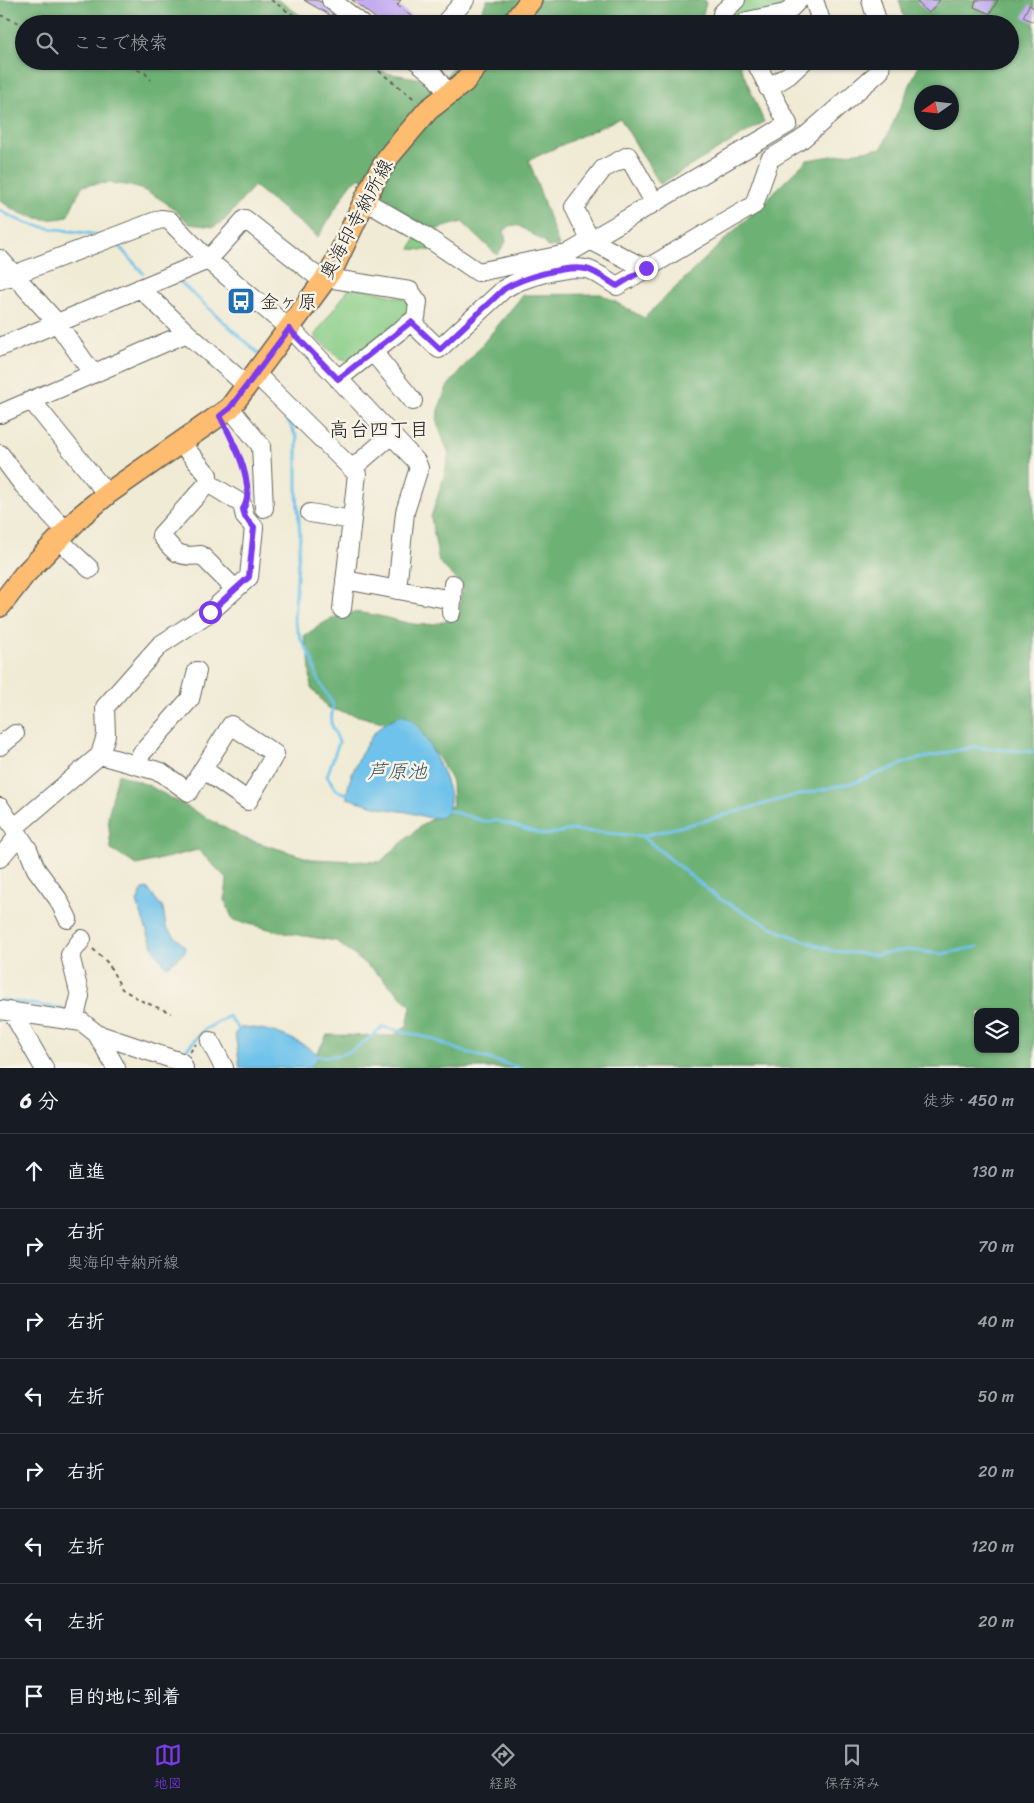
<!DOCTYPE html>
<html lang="ja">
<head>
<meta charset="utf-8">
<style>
  :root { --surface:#171b24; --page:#242831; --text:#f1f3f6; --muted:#9ea1a6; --line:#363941; --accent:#7c3aed }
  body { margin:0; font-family:Sriracha,"Klee One",sans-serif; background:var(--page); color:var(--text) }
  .controls { position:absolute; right:15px; bottom:15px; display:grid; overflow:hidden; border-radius:10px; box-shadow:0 1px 4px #0004 }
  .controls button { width:45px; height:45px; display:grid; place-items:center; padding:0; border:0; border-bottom:1px solid var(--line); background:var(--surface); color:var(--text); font:25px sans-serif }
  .compass { position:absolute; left:914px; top:85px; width:45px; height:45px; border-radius:50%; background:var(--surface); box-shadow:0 1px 4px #0004; rotate:256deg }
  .stop { position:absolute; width:15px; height:15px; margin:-11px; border:4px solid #7c3aed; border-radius:50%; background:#fff }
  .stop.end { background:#7c3aed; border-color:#fff; box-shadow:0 1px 5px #0008 }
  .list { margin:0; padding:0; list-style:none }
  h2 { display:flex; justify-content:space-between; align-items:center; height:65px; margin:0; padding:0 20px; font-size:21px }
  h2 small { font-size:16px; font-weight:400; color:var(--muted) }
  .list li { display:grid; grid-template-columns:32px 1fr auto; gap:15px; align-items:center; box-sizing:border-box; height:75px; padding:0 20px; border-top:1px solid var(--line) }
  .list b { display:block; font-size:19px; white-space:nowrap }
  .list p { margin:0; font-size:16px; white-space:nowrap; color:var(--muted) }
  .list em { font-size:16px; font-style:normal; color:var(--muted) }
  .icon { flex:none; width:28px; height:28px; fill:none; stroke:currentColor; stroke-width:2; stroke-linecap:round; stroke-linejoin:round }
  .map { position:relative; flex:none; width:1034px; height:1068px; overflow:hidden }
  .search { position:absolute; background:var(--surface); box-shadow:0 1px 4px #0004; left:15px; right:15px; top:15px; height:55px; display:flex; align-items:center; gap:12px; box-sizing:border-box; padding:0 18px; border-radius:28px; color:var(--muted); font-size:19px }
  .sheet { height:665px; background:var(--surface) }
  nav { display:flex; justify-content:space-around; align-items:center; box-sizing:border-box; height:70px; border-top:1px solid var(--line); background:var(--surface); font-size:14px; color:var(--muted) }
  nav a { display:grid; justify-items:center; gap:2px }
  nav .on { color:var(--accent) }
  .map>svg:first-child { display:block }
  .green { fill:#89ce87; stroke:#527552 }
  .forest { fill:#6eb174; stroke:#456648; fill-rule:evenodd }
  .water { fill:#6ec2eb; stroke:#456f84 }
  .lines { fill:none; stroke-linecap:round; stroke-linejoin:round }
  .stream { stroke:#6ec2eb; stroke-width:3 }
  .building { fill:#c3acf0 }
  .minor-casing { stroke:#66645c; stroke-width:20 }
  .major-casing { stroke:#66645c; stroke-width:24 }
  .path { stroke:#66645c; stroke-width:2; stroke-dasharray:4 4; stroke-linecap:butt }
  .minor { stroke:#fff; stroke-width:18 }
  .major { stroke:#fdbc6f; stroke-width:21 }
  .route { stroke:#7c3aed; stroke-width:6 }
  .labels { text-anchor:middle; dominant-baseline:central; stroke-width:5; stroke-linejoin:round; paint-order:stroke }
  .street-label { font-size:19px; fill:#1c1c1c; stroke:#f7f3e8 }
  .poi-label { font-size:19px; fill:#1c1c1c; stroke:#f7f3e8; text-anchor:start }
  .neighbourhood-label { font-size:20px; fill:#1c1c1c; stroke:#f7f3e8 }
  .water-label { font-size:20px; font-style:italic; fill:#395664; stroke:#f7f3e8 }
</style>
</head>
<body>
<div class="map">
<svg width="1034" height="1068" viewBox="0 0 1034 1068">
  <rect width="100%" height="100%" fill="#f7f3e8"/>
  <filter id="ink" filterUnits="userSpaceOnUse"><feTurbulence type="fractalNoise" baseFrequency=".02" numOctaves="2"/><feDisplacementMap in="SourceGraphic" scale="10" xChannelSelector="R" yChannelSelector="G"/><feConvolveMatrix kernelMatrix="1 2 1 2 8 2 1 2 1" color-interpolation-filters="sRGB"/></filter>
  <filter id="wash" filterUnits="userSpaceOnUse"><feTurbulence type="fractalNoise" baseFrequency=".0096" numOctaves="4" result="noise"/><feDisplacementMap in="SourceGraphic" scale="20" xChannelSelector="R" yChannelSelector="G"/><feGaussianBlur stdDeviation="1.12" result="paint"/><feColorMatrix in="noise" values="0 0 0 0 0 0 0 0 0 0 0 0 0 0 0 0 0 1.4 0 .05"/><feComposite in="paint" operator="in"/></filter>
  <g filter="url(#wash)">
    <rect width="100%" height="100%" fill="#f0ebd4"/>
    <path class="green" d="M739 0H790L783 8 717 24 716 14Z
      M417 236 442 251 410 249Z
      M351 286 405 299 411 306 405 315 351 361 339 358 314 336Z"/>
    <path class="forest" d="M0 0H278L313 24H24V61H369L386 73 417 78 432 85 450 72 456 61H738L764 122 660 184 620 118 529 160 559 246 547 247 545 242 519 226 511 225 504 231 506 242 497 255 462 222 427 232 375 198 378 192 360 177 350 185 318 237 254 186 225 220 214 227 189 224C159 191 127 177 82 186L67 217C42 223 19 216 0 200Z
      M487 0H704L706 3 703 14 695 24H475Z
      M899 0H1034V1068H309L327 1035 393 1036 407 1026 411 1006 379 975 336 941 285 933 233 920 225 901 227 879 198 850 137 865 111 850 108 816 118 774 148 785 243 838 311 859 380 862 421 826 453 805 452 782 439 758 416 731 328 708 311 687 309 657 304 636C321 625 339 610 361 613 400 617 419 636 459 615L462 585 439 562 431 517 444 477 449 454 437 423 438 410 447 387 523 295 601 294 644 318 807 160 882 148 918 67 917 61H1010V24H906ZM922 92H952V122H922ZM978 1012H1015V1049H978Z"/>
    <path class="water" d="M402 715C405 716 409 718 412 720 425 731 448 779 450 796 451 804 448 810 443 817 428 821 415 812 400 811 382 809 365 803 347 798 346 780 364 746 375 732 382 724 392 719 402 715Z
      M147 888 163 908 166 927 186 948 185 952 169 965 166 966 156 953 148 934 137 902 143 889Z
      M242 1027C270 1028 295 1038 318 1054V1058L309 1068H240L235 1033Z"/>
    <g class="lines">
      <path class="stream" d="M0 210C30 231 63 228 98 235
        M115 242 143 273
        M180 282 259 354
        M256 388 287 419 297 438V494L300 536 294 619 300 637 313 661 317 677 333 705 331 723 339 742 327 776 337 791 347 794
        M448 810 483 821H498L545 835 571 830 642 836 700 822 785 798 856 782 910 761 972 747 1034 752
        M642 836 718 898 781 932 833 951 875 955 908 950 942 954 977 947
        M0 1000 62 1008 70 1012
        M163 1047 184 1052 204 1030 229 1016 238 1029
        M318 1056C349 1059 360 1045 383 1027L433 1039 459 1050 520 1068"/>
    </g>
    <g id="blocks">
      <path class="building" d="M304 0H317L335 10 331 16Z
        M352 0H401L397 5 421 24H383Z
        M919 0H940L929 13 917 2Z
        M976 0H998L990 14 974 7Z
        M1029 5 1034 8V22L1023 17Z
        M337 13 348 21 346 24H341L333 18Z"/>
    </g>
  </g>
  <g filter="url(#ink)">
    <use href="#blocks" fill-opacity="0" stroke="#66645c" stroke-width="1"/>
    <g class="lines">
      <defs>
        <path id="minor" d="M331 0 362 24
          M814 0 822 24
          M871 0 878 24
          M722 13 736 0
          M444 24 465 0
          M745 24 747 21 786 13 799 0
          M417 61 434 75 448 94
          M768 88 789 75 804 61
          M365 201 422 234 478 272 567 254 788 124 755 61
          M0 259 57 323 93 374
          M646 269 590 240 574 207 603 169 628 156 654 202
          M327 278 410 291 418 302 416 318 338 379
          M0 280 161 219 169 220 208 260 298 336 416 461 419 468 405 512 397 590
          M140 288 187 333 247 386
          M411 322 439 349 504 289C521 278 566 265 586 269 596 271 608 281 617 286L754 205 770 159 801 140 880 71 881 61
          M0 347 208 260 245 219 324 282
          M373 352 413 401
          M256 374 357 474 342 609
          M32 401 107 494
          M230 408 261 446 264 508
          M0 414 187 333
          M0 454 23 485 66 531
          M353 468 391 435
          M208 483 161 535C174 552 178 558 201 555L235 589
          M310 513 352 520
          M58 539 90 569
          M345 580 452 600
          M451 613 453 584
          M0 746 15 734
          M100 755 161 772 189 792 203 769 248 801 275 754 231 725 203 769
          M137 765 141 754 190 699 197 671
          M0 807 28 849 36 869 58 899 68 919
          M14 828 100 755 106 735 105 707 160 645 210 612 249 577 254 527 245 517 242 504 208 483V475L181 443
          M0 858 19 835
          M0 1010 82 1022 97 1034 181 1062 184 1068
          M12 1012 44 1068
          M74 1021 80 996 70 955 82 939
          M97 1034 116 1068
          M210 1041 224 1068"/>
        <path id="major" d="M512 24 531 0
          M0 606 24 575 82 515 107 494 230 408 332 270 374 181 389 156 428 110 464 82 481 61"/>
      </defs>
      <use href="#minor" class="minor-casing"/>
      <use href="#major" class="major-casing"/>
      <path class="path" d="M271 0 306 24
        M0 15 24 25
        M115 61 145 73 151 80
        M366 61 416 100
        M227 429 244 463 246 490
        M93 949 108 963 122 989 142 1001 171 1013
        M190 1052 196 1044"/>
      <use href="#minor" class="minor"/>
      <use href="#major" class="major"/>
    </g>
  </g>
  <g class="lines" filter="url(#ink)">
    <path class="route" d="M210 612 249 577 254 527 245 517 243 509C258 486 231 437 220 416L230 408 289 329 338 379 411 322 440 349 504 289C521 278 566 265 586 269 596 271 608 281 617 286L646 268"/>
  </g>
  <defs>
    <symbol id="bus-square" viewBox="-11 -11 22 22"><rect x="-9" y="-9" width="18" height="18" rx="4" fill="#1f6fb2" stroke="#f7f3e8"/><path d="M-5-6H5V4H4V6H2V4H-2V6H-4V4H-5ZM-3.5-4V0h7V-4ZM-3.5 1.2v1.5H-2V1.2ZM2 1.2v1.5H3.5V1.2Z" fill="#fff"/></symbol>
  </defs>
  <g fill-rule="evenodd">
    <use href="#bus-square" x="225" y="285" width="32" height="32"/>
  </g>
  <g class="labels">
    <g class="street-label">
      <text transform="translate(356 219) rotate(-62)">奥海印寺納所線</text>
    </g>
    <g class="poi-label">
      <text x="260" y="301">金ヶ原</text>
    </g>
    <g class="neighbourhood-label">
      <text x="379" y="429">高台四丁目</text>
    </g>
    <g class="water-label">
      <text x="397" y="771">芦原池</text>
    </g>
  </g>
</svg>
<div class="controls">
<button><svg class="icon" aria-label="layers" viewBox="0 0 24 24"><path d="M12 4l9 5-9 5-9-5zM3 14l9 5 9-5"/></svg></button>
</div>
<svg class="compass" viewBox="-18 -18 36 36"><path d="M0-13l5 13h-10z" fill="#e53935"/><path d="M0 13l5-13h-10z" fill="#9ea1a6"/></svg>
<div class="stop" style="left:210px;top:612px"></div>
<div class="stop end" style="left:646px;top:268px"></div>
<div class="search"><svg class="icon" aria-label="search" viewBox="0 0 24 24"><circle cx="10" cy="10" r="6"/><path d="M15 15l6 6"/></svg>ここで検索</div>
</div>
<section class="sheet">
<h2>6 分<small>徒歩 · 450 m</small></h2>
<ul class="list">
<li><svg class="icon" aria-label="ahead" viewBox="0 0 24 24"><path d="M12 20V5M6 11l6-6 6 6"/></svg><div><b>直進</b></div><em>130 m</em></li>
<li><svg class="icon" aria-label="right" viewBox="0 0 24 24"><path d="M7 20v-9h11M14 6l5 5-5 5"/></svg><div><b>右折</b><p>奥海印寺納所線</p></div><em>70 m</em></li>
<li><svg class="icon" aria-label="right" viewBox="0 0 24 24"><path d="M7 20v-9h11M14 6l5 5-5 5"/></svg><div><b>右折</b></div><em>40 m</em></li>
<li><svg class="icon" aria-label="left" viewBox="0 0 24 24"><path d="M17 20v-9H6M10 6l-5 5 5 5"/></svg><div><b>左折</b></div><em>50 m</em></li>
<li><svg class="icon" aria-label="right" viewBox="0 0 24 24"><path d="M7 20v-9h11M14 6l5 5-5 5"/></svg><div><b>右折</b></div><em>20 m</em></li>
<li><svg class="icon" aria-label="left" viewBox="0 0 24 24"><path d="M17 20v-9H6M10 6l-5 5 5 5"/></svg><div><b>左折</b></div><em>120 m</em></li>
<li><svg class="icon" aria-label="left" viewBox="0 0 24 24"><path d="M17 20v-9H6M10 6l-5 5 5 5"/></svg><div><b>左折</b></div><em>20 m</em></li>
<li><svg class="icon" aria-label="arrive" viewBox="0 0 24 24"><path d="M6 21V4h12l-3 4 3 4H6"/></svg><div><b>目的地に到着</b></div></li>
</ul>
</section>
<nav>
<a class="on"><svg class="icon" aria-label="map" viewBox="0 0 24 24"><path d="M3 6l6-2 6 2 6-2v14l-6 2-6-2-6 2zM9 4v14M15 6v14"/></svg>地図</a>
<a><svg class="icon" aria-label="directions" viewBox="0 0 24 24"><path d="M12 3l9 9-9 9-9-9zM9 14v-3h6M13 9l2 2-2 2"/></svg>経路</a>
<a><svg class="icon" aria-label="saved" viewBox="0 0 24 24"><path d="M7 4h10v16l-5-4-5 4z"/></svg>保存済み</a>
</nav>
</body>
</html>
